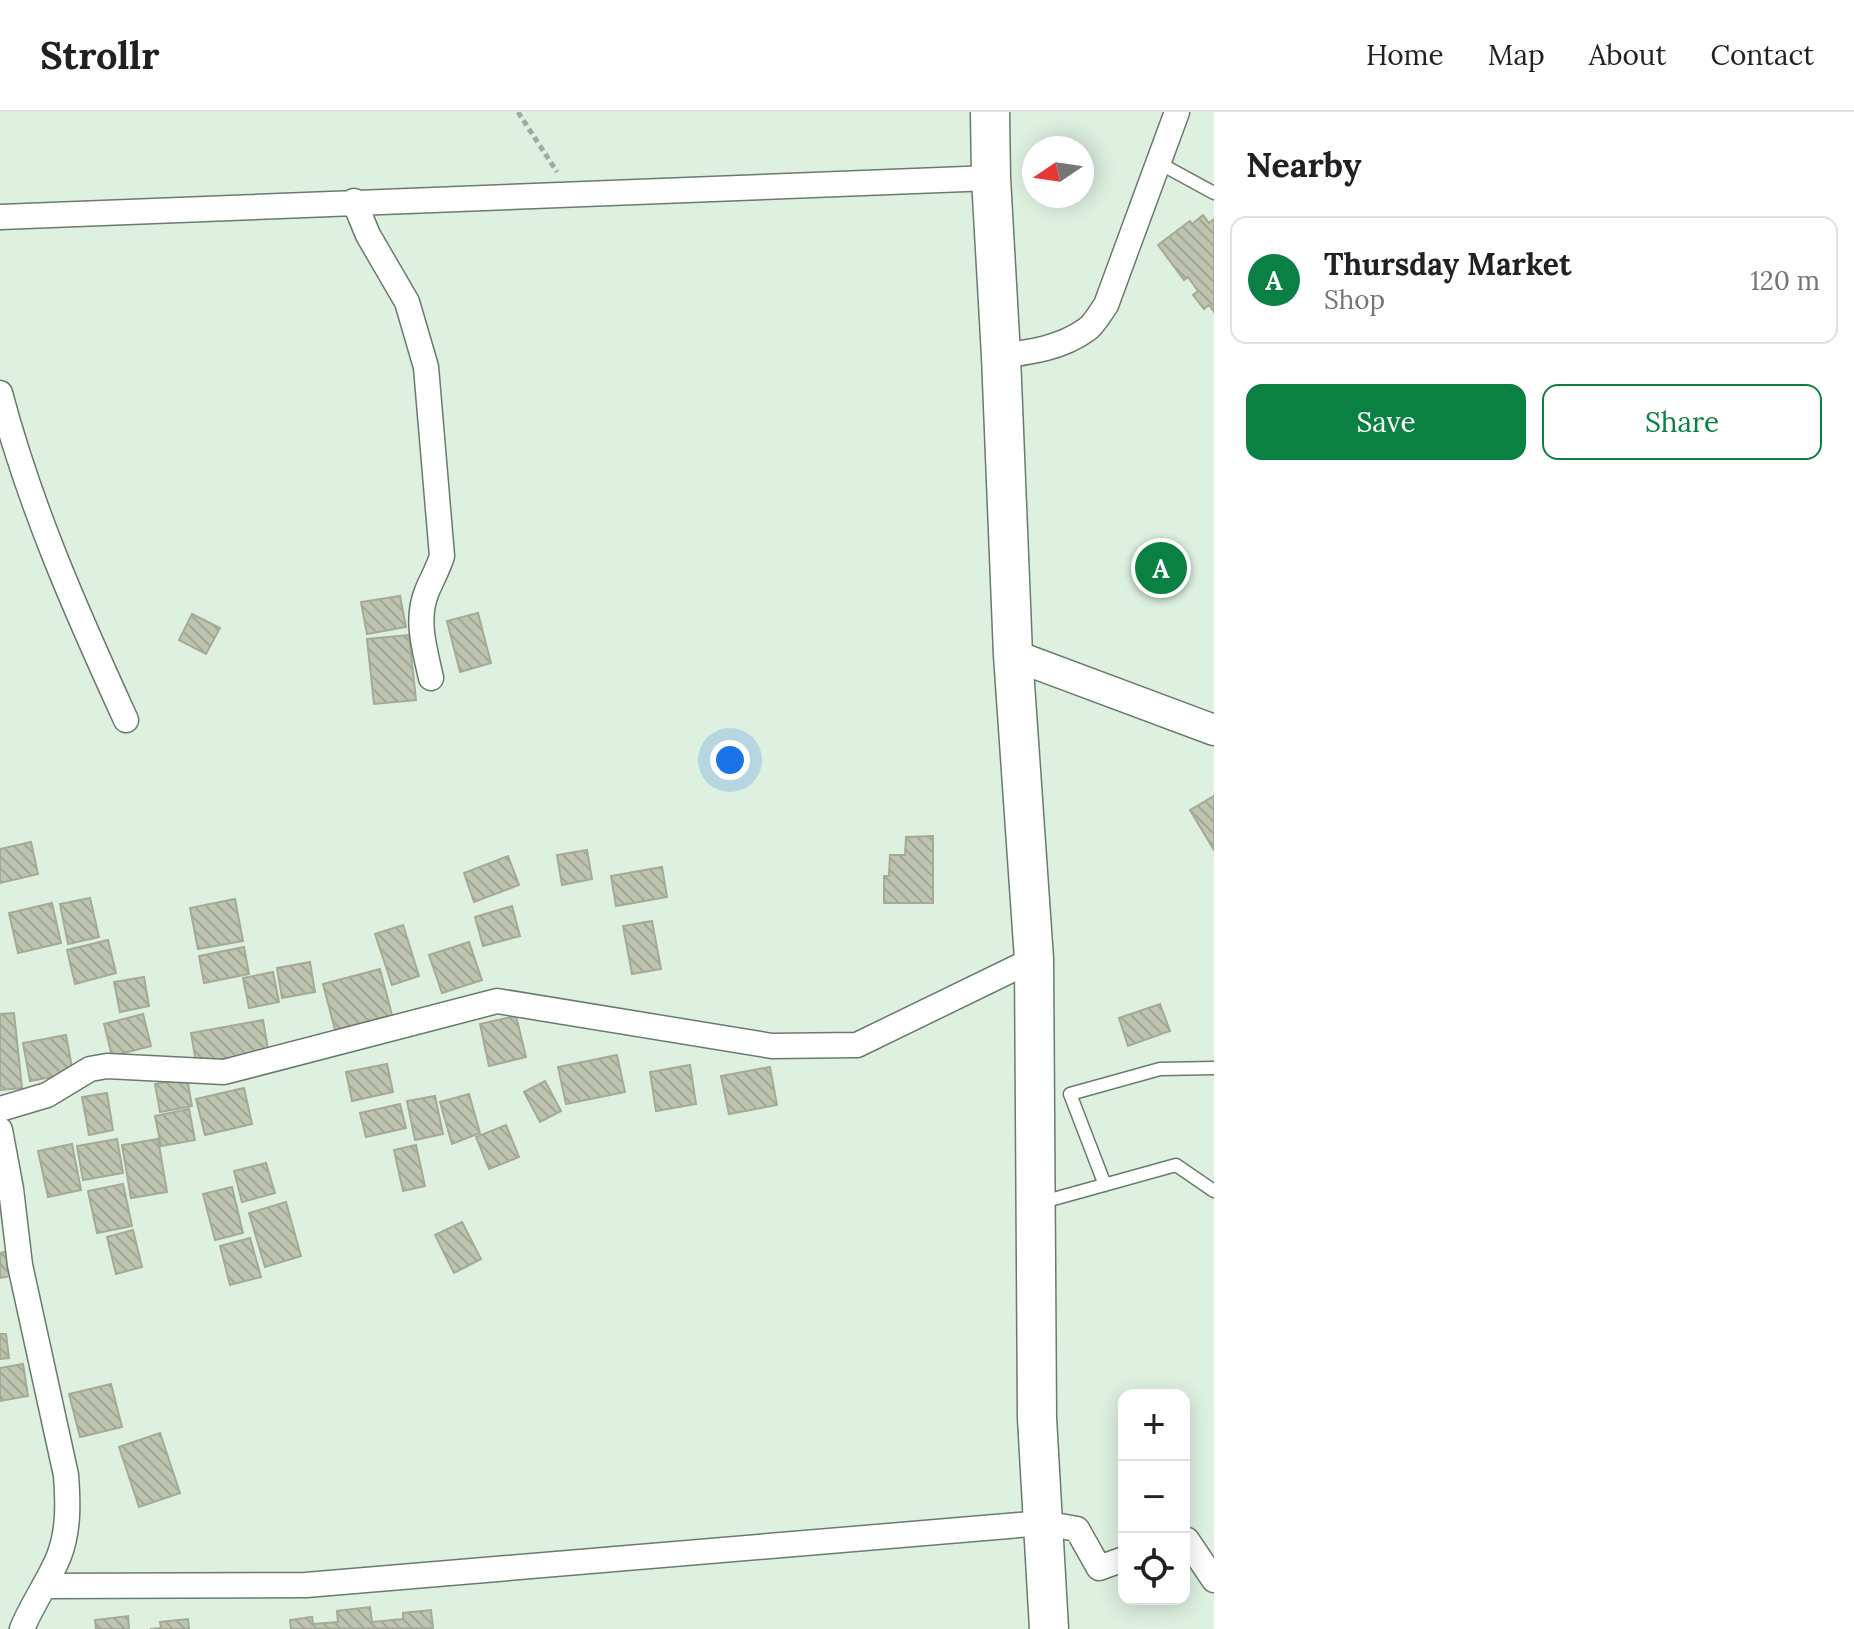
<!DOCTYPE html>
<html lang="en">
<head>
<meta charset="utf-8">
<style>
  :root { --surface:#fff; --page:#f2f2f2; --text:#202124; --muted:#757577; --line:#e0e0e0; --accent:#0b8043 }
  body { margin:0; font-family:Lora,serif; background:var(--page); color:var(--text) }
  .controls { position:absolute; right:24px; bottom:24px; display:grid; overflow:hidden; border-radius:16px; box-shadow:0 4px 20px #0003 }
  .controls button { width:72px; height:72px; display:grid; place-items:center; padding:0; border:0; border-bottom:2px solid var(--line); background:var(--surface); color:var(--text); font:40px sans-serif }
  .compass { position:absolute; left:1022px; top:24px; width:72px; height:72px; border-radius:50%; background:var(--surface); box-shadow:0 4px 20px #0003; rotate:257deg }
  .you { position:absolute; left:730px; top:648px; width:28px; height:28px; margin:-20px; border:6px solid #fff; border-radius:50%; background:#1a73e8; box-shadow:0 0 0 12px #1a73e833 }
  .badge { display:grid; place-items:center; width:52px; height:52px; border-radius:50%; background:var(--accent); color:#fff; font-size:26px; font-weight:700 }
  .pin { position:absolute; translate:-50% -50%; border:4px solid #fff; box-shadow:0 2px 8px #0006 }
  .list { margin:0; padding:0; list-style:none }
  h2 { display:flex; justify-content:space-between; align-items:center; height:104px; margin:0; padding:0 32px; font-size:34px }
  h2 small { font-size:26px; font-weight:400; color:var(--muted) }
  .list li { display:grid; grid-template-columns:52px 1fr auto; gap:24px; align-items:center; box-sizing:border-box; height:128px; margin:0 16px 16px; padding:0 16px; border:2px solid var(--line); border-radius:16px }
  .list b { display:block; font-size:30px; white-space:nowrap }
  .list p { margin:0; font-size:26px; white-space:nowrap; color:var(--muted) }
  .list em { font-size:26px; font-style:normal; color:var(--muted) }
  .actions { display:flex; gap:16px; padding:24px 32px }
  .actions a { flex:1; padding:18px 0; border:2px solid var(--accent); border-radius:16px; text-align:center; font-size:28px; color:var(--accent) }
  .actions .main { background:var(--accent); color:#fff }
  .icon { flex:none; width:44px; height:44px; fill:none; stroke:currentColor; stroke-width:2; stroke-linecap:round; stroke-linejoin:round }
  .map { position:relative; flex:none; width:1214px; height:1517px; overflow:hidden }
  header { display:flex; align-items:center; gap:48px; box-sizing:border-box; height:112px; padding:0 40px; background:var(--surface); border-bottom:2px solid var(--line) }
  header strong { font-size:38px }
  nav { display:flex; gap:44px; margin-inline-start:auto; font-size:28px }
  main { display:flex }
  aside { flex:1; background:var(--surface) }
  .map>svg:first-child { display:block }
  .building { fill:url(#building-back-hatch); stroke:#a4aa95; stroke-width:2 }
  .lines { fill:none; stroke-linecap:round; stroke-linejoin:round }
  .service-casing { stroke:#697b6c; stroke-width:15 }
  .minor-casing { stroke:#697b6c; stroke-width:27 }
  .tertiary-casing { stroke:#697b6c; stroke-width:33 }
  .primary-casing { stroke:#697b6c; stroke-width:41 }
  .path { stroke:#9daca0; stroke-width:5; stroke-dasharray:6 4; stroke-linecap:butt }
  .service { stroke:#fff; stroke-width:12 }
  .minor { stroke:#fff; stroke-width:24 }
  .tertiary { stroke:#fff; stroke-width:30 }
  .primary { stroke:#fff; stroke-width:38 }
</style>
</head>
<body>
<header>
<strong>Strollr</strong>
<nav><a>Home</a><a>Map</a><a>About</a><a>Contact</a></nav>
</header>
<main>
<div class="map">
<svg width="1214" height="1517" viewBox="0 0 1214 1517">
  <defs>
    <pattern id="building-back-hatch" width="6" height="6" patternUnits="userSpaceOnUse" patternTransform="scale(2)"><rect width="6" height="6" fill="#bec4af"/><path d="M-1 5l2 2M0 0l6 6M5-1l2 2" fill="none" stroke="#a3a896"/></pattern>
  </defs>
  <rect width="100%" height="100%" fill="#def1e1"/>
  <path class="building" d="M1203 103 1209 111 1214 107V200L1209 193 1204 197 1193 183 1198 179 1188 165 1184 168 1158 133 1190 109 1192 112Z
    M400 484 406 515 367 522 361 490Z
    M478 501 491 551 460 560 447 509Z
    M192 502 220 516 206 542 179 528Z
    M409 523 416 588 374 592 367 527Z
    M1214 684V738L1190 698Z
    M933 724V791H884V764H889L890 743H905L906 725Z
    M31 730 38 762 0 771V737Z
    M587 738 592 767 562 773 557 743Z
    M508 744 519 773 474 790 464 761Z
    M662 755 667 785 616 794 611 764Z
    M90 786 99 825 68 832 60 792Z
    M235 787 243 829 198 837 190 796Z
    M52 791 61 831 18 841 9 801Z
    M512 794 520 824 483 834 475 805Z
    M652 809 661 857 632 862 623 814Z
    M403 813 419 864 392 873 375 822Z
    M108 828 116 861 75 872 67 838Z
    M469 830 482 868 442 881 429 843Z
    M244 835 249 862 204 871 199 844Z
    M310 850 315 880 282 886 277 856Z
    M380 857 392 903 335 918 323 872Z
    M273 860 279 890 249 896 243 866Z
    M144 865 149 894 120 900 114 870Z
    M1160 892 1170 919 1128 934 1119 906Z
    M14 901 22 976 0 978V902Z
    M143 902 151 934 112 944 104 912Z
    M516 904 526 945 489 954 480 912Z
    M263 908 269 943 197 956 191 921Z
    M66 923 73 961 30 969 23 931Z
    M617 943 625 980 566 992 558 955Z
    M387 952 393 980 352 989 346 960Z
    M690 953 696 992 656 999 650 960Z
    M770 955 777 993 729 1002 721 964Z
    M187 966 192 994 160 1000 155 972Z
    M545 969 561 999 540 1010 524 980Z
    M244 976 252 1012 205 1023 196 987Z
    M107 981 113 1018 89 1023 82 985Z
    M469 982 480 1021 452 1032 440 990Z
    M435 984 443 1022 415 1028 407 989Z
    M400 992 406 1016 366 1025 360 1001Z
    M189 997 195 1028 161 1034 155 1004Z
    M506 1013 519 1045 489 1057 476 1025Z
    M117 1027 123 1061 83 1068 77 1034Z
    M158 1027 167 1080 131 1086 122 1033Z
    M72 1032 81 1078 48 1085 38 1039Z
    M416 1033 425 1074 403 1079 394 1038Z
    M266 1051 275 1081 242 1090 234 1059Z
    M123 1072 132 1114 97 1121 88 1079Z
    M232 1075 243 1121 215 1128 203 1082Z
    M286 1090 301 1144 265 1155 249 1101Z
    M462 1110 481 1147 454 1161 435 1123Z
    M133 1118 142 1155 116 1162 107 1125Z
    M250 1126 261 1165 230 1173 220 1134Z
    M12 1138 17 1163 0 1166V1141Z
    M0 1222H6L9 1246 0 1247Z
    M23 1252 28 1284 0 1289V1256Z
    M111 1272 122 1315 80 1325 69 1282Z
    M160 1321 180 1381 139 1395 119 1335Z
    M370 1495 372 1510 403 1507V1501L431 1498 433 1516 291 1517 290 1508 312 1505 313 1512 338 1510 337 1499Z
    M128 1504 129 1517H96L95 1508Z
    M188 1507 189 1517H150L161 1516 160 1510Z"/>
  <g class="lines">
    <defs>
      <path id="service" d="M1159 51 1214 81
        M1105 1073 1070 982 1160 957 1214 956
        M1039 1091 1176 1053 1214 1079"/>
      <path id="minor" d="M354 89 368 123 407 190 426 255 442 444C438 457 432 467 427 479 415 508 425 538 431 566
        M0 105 991 66
        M1001 244C1031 240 1061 236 1086 218 1094 213 1100 201 1106 193L1177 0
        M0 281C30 395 77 501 126 608
        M0 997 47 983 90 957 107 954 224 960 497 889 772 934 857 933 1034 847
        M0 1018 11 1077 20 1153 66 1363C68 1390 69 1418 59 1444 49 1469 32 1492 22 1517
        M1184 1428H1187L1214 1468
        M44 1474 306 1473 1043 1411 1077 1417 1099 1456 1124 1447"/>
      <path id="tertiary" d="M1013 543 1214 618"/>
      <path id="primary" d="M990 0 991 66 1001 244 1013 543 1034 847 1037 1306 1049 1517"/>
    </defs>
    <use href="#service" class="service-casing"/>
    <use href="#minor" class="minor-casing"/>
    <use href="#tertiary" class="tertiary-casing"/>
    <use href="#primary" class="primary-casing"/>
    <path class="path" d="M518 0 557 60"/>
    <use href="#service" class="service"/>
    <use href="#minor" class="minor"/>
    <use href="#tertiary" class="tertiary"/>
    <use href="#primary" class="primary"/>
  </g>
</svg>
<div class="controls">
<button>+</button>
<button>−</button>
<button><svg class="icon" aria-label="locate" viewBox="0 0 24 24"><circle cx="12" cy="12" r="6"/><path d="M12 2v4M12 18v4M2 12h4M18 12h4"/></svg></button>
</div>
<svg class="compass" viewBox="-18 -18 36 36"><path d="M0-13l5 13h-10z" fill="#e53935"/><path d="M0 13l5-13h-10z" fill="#757577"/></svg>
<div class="you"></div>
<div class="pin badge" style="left:1161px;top:456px">A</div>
</div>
<aside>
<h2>Nearby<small></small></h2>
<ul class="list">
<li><span class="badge">A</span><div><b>Thursday Market</b><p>Shop</p></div><em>120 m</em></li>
</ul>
<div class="actions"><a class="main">Save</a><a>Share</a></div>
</aside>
</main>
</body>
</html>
